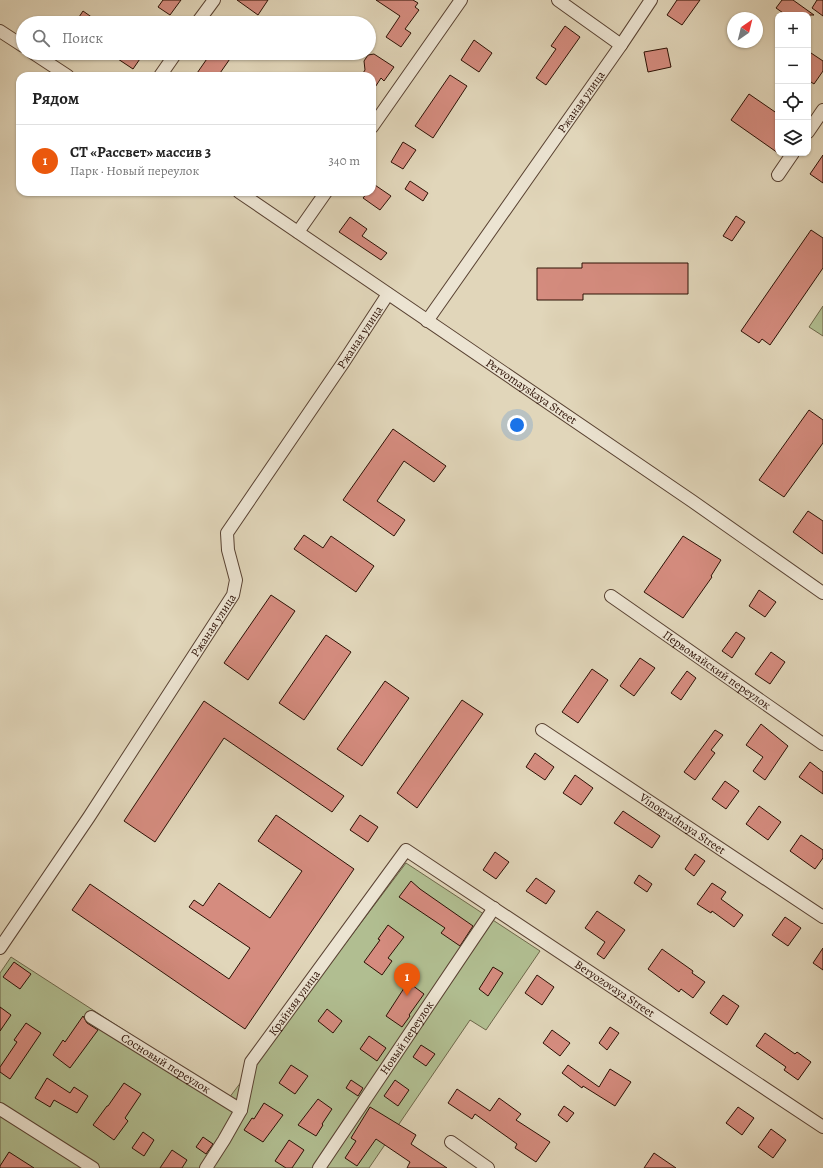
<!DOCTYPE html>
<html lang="ru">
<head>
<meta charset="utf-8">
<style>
  :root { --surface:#fff; --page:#f2f2f2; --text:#222; --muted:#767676; --line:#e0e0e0; --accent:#ea580c }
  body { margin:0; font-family:Alegreya,serif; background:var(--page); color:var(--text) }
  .controls { position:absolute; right:12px; top:12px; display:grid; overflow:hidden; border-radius:8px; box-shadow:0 1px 3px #0004 }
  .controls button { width:36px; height:36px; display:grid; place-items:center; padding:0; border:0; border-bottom:1px solid var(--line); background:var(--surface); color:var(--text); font:20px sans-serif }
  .compass { position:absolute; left:727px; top:12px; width:36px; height:36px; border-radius:50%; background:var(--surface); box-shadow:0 1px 3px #0004; rotate:35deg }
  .you { position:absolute; left:517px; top:425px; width:14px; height:14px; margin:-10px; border:3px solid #fff; border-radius:50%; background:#1a73e8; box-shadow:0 0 0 6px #1a73e833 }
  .badge { display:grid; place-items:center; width:26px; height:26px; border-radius:50%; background:var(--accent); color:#fff; font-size:13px; font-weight:700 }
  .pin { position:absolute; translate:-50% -33px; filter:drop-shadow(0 1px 2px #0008) }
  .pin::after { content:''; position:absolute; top:21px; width:14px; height:12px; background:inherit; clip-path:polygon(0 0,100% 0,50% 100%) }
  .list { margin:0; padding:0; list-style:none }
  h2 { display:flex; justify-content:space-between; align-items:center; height:52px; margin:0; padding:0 16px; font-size:17px }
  h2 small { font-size:13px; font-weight:400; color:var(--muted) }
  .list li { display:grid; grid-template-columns:26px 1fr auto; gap:12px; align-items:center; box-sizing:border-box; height:72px; padding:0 16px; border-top:1px solid var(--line) }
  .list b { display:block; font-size:15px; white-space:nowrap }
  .list p { margin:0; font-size:13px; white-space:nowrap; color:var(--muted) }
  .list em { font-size:13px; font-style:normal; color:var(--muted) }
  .icon { flex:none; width:22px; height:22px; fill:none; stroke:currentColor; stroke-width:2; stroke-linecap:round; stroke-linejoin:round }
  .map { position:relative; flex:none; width:823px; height:1168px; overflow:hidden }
  .search { position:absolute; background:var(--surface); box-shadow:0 1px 3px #0004; left:16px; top:16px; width:360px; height:44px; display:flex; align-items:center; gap:10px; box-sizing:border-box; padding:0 14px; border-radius:22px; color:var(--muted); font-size:15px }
  .panel { position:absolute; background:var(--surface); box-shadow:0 1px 3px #0004; left:16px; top:72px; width:360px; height:124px; border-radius:12px }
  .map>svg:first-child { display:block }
  .green { fill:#b1be91; stroke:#6e674a }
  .building { fill:#d58c7f; stroke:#2c1004 }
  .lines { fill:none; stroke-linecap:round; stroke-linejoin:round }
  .minor-casing { stroke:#594232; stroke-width:14 }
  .minor { stroke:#ece4d2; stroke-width:12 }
  .labels { text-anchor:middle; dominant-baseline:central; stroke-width:3.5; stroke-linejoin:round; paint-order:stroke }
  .street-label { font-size:12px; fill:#2c1004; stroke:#ece4d2 }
</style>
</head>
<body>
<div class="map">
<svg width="823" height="1168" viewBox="0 0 823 1168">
  <rect width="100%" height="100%" fill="#e1d6ba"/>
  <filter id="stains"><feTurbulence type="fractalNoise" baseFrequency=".005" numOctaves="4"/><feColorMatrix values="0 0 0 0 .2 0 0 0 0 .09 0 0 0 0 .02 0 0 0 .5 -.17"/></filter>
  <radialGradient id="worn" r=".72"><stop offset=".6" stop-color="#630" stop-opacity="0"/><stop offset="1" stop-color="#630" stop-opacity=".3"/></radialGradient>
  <path class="green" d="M823 306V336L809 327Z
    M406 863 540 951 486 1030 470 1020 369 1168H0V973L11 957 229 1098Z"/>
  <path class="building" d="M163 0H181L170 15 158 7Z
    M237 0H268L258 15Z
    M376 0H413L418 3 415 7 419 10 405 29 411 33 401 47 386 37 400 16Z
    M677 0H700L682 25 667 15Z
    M782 0H793L814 15H786L776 8Z
    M817 0H823V16L812 8Z
    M83 11 100 23H75Z
    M565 26 580 37 546 85 536 78 556 49 551 46Z
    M474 40 492 53 479 72 461 60Z
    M667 48 671 67 648 72 644 52Z
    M808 51 823 61V71L814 84 808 80Z
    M109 53H144L133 69Z
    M211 53H234L218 76H195Z
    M374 54 394 67 384 81 381 78 372 92V76H361L365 70 364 61 368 55Z
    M450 75 467 86 433 138 415 126Z
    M749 94 778 114V153L731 120Z
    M403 142 416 150 403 169 391 162Z
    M823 155V183L810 174Z
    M410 181 428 193 423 201 405 189Z
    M372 183 391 196 380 210 363 198 368 192H372Z
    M736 216 745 222 732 241 723 236Z
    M350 217 367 229 362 236 387 253 381 260 339 232Z
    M811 230 823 238V268L770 345 762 339 759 343 741 331Z
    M582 263H688V294H583V300H537V268H582Z
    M809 410 823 420V443L784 497 759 480Z
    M393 429 446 466 434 482 404 461 377 501 405 520 394 536 343 500Z
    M808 511 823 521V554L793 532Z
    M304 535 323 548 331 536 374 566 356 592 294 549Z
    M683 536 721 560 711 576 712 577 683 618 644 592Z
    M759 590 776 602 765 617 749 606Z
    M271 595 295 611 248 680 224 663Z
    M736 632 745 638 732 658 722 651Z
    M326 635 351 652 304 720 279 703Z
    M771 652 785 662 770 684 755 674Z
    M640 658 655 668 634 696 620 686Z
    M592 669 608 680 578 723 562 712Z
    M687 671 696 678 681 700 671 693Z
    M385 681 409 698 362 766 337 749Z
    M462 700 483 714 417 808 397 793Z
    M204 701 344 796 332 812 224 738 155 842 124 821Z
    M761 724 788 746 765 780 753 771 763 757 746 745Z
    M715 730 723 735 711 750 715 753 695 780 684 772Z
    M535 753 554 767 545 780 526 767Z
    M810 762 823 772V794L799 777Z
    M575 775 593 788 581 805 563 793Z
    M725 781 739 791 726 809 712 799Z
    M759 806 781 822 768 840 746 824Z
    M623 811 660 836 652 848 614 823Z
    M276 815 354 869 245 1029 72 910 90 884 229 979 250 948 189 907 194 900 203 906 219 883 270 918 302 871 258 841Z
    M360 815 378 827 368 842 350 830Z
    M801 835 823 850V858L815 869 790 851Z
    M495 852 509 862 496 879 483 870Z
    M695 854 705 861 694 876 685 869Z
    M639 875 652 884 647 892 634 883Z
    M536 878 555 891 546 904 526 891Z
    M411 881 420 889 473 926 460 946 441 933 445 928 399 897Z
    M712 883 726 892 721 899 743 915 734 927 712 911 711 913 697 904Z
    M597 911 625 930 604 959 597 954 605 942 585 928Z
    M785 917 801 928 788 946 772 935Z
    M388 925 404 937 388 958 392 961 382 975 364 962 380 940 378 939Z
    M823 948V970L813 963Z
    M662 949 693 971 692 973 705 982 693 998 681 989 679 992 648 969Z
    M14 962 31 974 20 989 3 977Z
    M493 967 503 973 488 996 479 989Z
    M537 975 554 987 542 1005 525 993Z
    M408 982 424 994 409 1015 410 1016 402 1027 386 1016Z
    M723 995 739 1006 727 1025 710 1013Z
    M0 1007 11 1015 0 1031Z
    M327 1009 342 1021 333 1033 318 1021Z
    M83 1016 87 1023 98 1030 70 1068 53 1055 63 1040 65 1042Z
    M26 1023 41 1033 10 1079 0 1072V1067L17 1042 14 1040Z
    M610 1027 619 1033 607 1050 599 1043Z
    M552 1030 570 1043 560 1056 543 1043Z
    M765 1033 795 1054 797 1052 811 1062 798 1080 784 1070 786 1067 756 1046Z
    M369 1036 386 1048 377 1061 360 1049Z
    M421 1045 435 1054 426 1066 413 1057Z
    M291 1065 308 1076 295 1094 279 1083Z
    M568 1065 599 1087 610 1069 631 1082 615 1106 583 1086 582 1088 562 1073Z
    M47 1078 70 1093 74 1087 88 1096 77 1113 54 1100 50 1107 35 1098Z
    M351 1080 363 1088 358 1096 346 1088Z
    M395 1080 409 1090 398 1106 384 1096Z
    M124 1083 141 1094 125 1118 128 1121 114 1140 93 1125 107 1106H108Z
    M457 1089 490 1111 499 1098 521 1114 516 1120 550 1142 536 1162 515 1148 517 1144 475 1114 472 1119 448 1103Z
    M318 1099 332 1109 322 1124 323 1125 316 1136 298 1125Z
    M264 1103 283 1115 263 1142 244 1130 252 1118 254 1119Z
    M564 1106 574 1113 567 1122 558 1115Z
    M370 1107 416 1135 411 1144 447 1168H407L410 1162 376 1139 357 1166 345 1158 356 1141 351 1138Z
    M738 1107 754 1118 742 1135 726 1123Z
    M771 1129 786 1140 773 1158 758 1147Z
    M143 1132 154 1140 144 1156 132 1148Z
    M203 1137 213 1144 206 1154 196 1147Z
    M289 1140 304 1150 292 1168H286L275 1161Z
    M172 1150 187 1160 182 1168H160Z
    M9 1152 34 1168H0V1166Z
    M654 1153 676 1168H644Z"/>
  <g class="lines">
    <defs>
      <g id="minor">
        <path d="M558 0 621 45"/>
        <path d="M197 23 214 0"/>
        <path d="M0 31 23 46"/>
        <path d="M33 53 68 76"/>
        <path d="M160 76 176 53"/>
        <path d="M372 127 461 0"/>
        <path d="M808 132 823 110"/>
        <path d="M778 175 793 153"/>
        <path id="s1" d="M239 192 692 501 823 593"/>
        <path d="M298 232 326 192"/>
        <path id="s2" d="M427 321 621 45 651 0"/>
        <path id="s3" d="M611 596 823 744"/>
        <path id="s4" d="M542 730 823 917"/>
        <path id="s5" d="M0 948 89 817 233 595 236 580 228 550 227 533 343 363 388 294"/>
        <path id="s6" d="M91 1017 241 1110"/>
        <path d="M0 1109 93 1168"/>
        <path d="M451 1142 488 1168"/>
        <path id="s7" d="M206 1168 224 1140 241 1110 251 1062 406 850 823 1127"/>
        <path id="s8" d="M319 1168 494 908"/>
      </g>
    </defs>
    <use href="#minor" class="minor-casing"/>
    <use href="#minor" class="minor"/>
  </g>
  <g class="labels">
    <g class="street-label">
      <text stroke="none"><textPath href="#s2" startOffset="268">Ржаная улица</textPath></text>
      <text stroke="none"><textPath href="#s5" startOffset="723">Ржаная улица</textPath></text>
      <text stroke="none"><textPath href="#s1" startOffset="354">Pervomayskaya Street</textPath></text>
      <text stroke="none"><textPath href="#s5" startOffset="387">Ржаная улица</textPath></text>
      <text stroke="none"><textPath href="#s3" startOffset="129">Первомайский переулок</textPath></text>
      <text stroke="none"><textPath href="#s4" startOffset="169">Vinogradnaya Street</textPath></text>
      <text stroke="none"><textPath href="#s7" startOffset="630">Beryozovaya Street</textPath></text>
      <text stroke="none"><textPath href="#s7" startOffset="190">Крайняя улица</textPath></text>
      <text stroke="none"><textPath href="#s8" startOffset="157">Новый переулок</textPath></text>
      <text stroke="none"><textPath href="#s6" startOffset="88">Сосновый переулок</textPath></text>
    </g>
  </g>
  <rect width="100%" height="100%" filter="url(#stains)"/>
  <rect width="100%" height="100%" fill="url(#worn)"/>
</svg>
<div class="controls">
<button>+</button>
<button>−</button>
<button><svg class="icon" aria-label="locate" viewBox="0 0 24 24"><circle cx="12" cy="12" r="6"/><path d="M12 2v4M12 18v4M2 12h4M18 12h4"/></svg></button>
<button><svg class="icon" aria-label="layers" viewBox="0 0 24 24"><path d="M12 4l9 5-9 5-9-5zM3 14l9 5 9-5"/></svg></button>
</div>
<svg class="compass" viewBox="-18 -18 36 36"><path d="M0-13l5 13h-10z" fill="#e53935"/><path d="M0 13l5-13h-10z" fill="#767676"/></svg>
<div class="you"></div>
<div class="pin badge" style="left:407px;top:996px">1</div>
<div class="search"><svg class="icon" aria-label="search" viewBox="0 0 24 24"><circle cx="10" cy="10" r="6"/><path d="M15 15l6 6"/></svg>Поиск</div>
<section class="panel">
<h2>Рядом<small></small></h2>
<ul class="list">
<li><span class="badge">1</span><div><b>СТ «Рассвет» массив 3</b><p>Парк · Новый переулок</p></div><em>340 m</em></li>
</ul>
</section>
</div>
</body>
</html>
